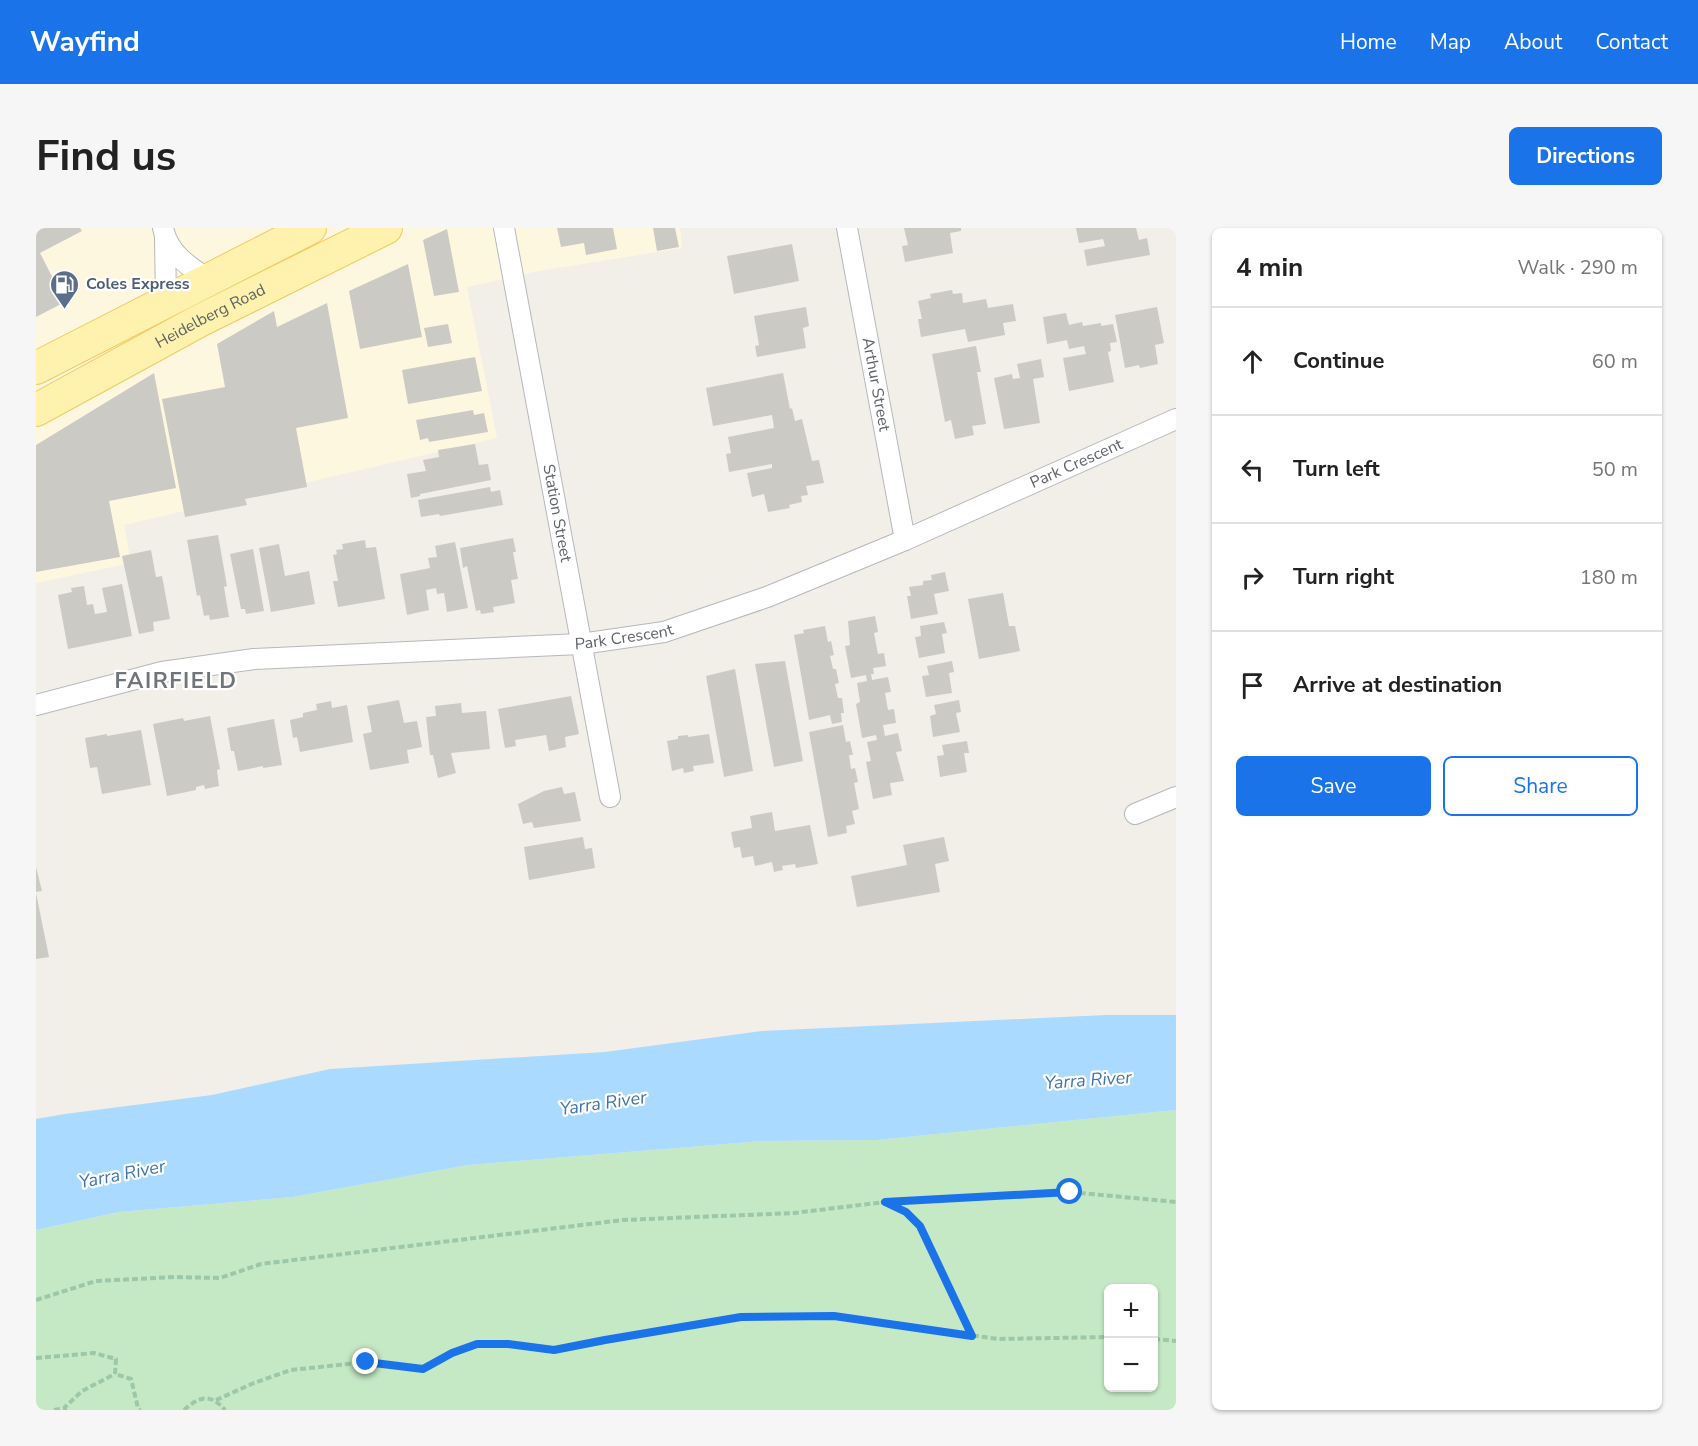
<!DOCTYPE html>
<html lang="en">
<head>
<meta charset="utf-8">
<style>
  :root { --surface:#fff; --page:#f6f6f6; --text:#222; --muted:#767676; --line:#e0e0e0; --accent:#1a73e8 }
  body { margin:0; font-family:"Nunito Sans",sans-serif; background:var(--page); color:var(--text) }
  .controls { position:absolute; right:18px; bottom:18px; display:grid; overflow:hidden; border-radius:9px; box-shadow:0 2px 4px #0004 }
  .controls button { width:54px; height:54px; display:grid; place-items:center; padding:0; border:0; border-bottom:2px solid var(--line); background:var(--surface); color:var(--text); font:30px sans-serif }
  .stop { position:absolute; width:18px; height:18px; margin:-14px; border:4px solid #1a73e8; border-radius:50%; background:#fff }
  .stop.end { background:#1a73e8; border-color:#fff; box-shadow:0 2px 6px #0008 }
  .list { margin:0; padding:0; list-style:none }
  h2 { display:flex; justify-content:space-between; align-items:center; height:78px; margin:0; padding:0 24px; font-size:26px }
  h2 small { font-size:20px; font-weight:400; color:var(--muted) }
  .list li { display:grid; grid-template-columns:39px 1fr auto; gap:18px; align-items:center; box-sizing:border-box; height:108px; padding:0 24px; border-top:2px solid var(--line) }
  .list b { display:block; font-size:22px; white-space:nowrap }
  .list em { font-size:20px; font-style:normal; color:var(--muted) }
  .actions { display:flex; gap:12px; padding:18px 24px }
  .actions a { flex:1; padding:14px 0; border:2px solid var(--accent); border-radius:9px; text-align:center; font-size:21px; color:var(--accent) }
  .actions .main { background:var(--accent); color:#fff }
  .icon { flex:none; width:33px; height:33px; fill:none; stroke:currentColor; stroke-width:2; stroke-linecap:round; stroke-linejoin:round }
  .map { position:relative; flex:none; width:1140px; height:1182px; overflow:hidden; border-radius:9px }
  header { display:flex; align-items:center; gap:36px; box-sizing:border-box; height:84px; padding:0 30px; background:var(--accent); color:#fff }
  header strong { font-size:28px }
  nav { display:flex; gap:33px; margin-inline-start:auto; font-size:21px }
  .intro { display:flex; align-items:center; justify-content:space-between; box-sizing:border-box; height:144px; padding:0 36px }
  h1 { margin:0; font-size:42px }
  .button { padding:15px 27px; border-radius:9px; background:var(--accent); color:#fff; font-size:21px; font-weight:700 }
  main { display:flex; gap:36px; padding:0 36px }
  aside { flex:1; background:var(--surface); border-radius:9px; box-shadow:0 2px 4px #0004 }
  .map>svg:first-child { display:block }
  .commercial { fill:#fef7e0 }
  .green { fill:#c5e8c5; fill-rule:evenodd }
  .water { fill:#aadaff }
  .building { fill:#cccac5 }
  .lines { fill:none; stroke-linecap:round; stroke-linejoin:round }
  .street-casing { stroke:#b5b8bc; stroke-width:22 }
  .primary-casing { stroke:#f2c960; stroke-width:34 }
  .path { stroke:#9cc7a9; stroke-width:4; stroke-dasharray:6 3; stroke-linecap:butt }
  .street { stroke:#fff; stroke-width:20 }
  .primary { stroke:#fff2af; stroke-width:32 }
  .route { stroke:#1a73e8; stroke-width:8 }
  .labels { text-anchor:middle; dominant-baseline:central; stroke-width:4.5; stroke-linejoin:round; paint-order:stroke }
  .service-label { font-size:16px; font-weight:bold; fill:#4e5e75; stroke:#fff; text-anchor:start }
  .street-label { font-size:16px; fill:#5f6368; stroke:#fff }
  .water-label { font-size:18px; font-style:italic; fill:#4174aa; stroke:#fff }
  .district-label { font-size:22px; font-weight:bold; letter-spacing:1.5px; fill:#70757a; stroke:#fff }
</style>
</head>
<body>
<header>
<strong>Wayfind</strong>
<nav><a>Home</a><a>Map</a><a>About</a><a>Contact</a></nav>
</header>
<div class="intro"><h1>Find us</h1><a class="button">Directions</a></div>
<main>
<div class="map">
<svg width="1140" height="1182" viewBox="0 0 1140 1182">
  <rect width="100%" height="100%" fill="#f1efe8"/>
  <path class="commercial" d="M0 0H644L646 20 503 43 431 59 461 210 88 297 95 335 0 355Z"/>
  <path class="green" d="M1140 882V1182H0V1002L83 984 257 969 432 937 727 913 841 912ZM1072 1060H1118V1160H1072Z"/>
  <path class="water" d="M1070 787H1140V882L841 912 727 913 432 937 257 969 83 984 0 1002V891L29 886 176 867 294 841 569 824 726 803Z"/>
  <path class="building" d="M0 0H44L46 3 4 25 29 74 0 89Z
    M521 0H577L581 21 550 27 548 15 525 19Z
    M617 0H639L643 19 621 23Z
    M868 0H925V3L914 5 917 25 869 34 866 18 872 17Z
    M1040 0H1100L1103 12 1111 10 1114 27 1051 38 1048 22 1069 18 1067 11 1043 15Z
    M411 1 423 64 398 68 387 12Z
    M756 16 763 53 698 66 691 28Z
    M372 36 386 109 324 121 313 63Z
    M916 62 917 66 926 65 927 75 950 71 952 80 977 76 980 93 967 95 969 107 932 114 929 101 885 109 882 91H886L882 73 895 70 894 66Z
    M291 75 312 190 260 200 271 259 209 271 211 277 149 289 126 171 189 159 181 116 238 83 241 99Z
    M770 79 773 98 767 100 770 120 721 129 719 118 723 117 718 88Z
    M1121 79 1128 115 1119 117 1122 136 1104 140 1103 137 1089 140 1079 87Z
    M1030 85 1033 97 1046 94 1047 98 1065 95V98L1077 96 1081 114 1074 115 1075 123 1072 124 1078 154 1033 163 1027 130 1050 126 1048 118 1033 121 1031 112 1011 116 1007 89Z
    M412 96 416 115 392 119 388 100Z
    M940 118 945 144H941L950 196 936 198 938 207 919 211 915 192 909 194 896 126Z
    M439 129 446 163 372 176 366 142Z
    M1005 131 1008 149 997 151 1004 195 968 201 958 150 976 146 977 151 984 150 981 136Z
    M118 145 140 260 73 273 84 329 0 344V217Z
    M747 145 754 181 756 180 759 193 766 191 776 233 783 232 788 255 770 258 772 267 765 268 766 274 753 277 754 280 732 284 728 266 716 269 711 245 736 240V236L693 244 690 226 695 225 692 209 738 200 736 187 677 198 670 160Z
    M437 182 438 187 448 185 452 204 393 214 392 210 384 212 380 192Z
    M439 216 443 237 452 236 455 252 384 266V268L375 270 371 246 390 243 387 232 403 229 402 222Z
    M454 259 455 264 464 262 467 277 404 288 403 286 385 289 382 272Z
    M182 307 191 358 188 359 193 389 174 392 173 387 168 388 164 367 161 368 151 312Z
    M477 310 480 324H477L482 351 475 352 479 375 457 379 458 384 445 386 444 382 440 383 431 338 427 340 424 320Z
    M329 312 330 320 340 319 349 371 302 379 297 353H302L297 327 301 326 300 322 307 321 306 316Z
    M419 314 432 380 411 384 408 365 401 366 400 360 390 362 393 382 371 387 364 346 394 340 392 330 401 329 399 318Z
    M243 316 249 348 273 343 279 376 235 384 223 320Z
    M217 321 228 383 210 386 209 381H205L194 326Z
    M115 322 120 349 126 348 134 391 117 394 118 403 103 406 86 328Z
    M909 344 913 363 898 366 902 386 875 391 871 368H875L873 359 887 357V353L896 352 895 347Z
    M86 356 96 408 32 421 22 367 36 364 35 360 48 358 51 377 57 376 59 386 71 384 66 360Z
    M967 365 973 398H979L984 423 943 431 932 371Z
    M839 388 842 404 838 405 842 426 848 425 850 438 837 440 838 446H835L836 452 852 449 855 464 849 465 852 482 858 481 860 495 847 497 849 508 862 505 866 523 860 524 868 553 854 555 856 567 837 571 830 534 835 533 831 514 841 512 840 507 826 510 820 476 824 474 821 455 831 453 830 447 815 450 809 418 814 417 812 393Z
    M908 394 911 405 906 406 909 425 883 430 879 409 885 408 884 398Z
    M789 398 792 414 795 413 798 427 794 428 797 441H800L803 455 799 456 802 470H806L808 485H805L806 494 796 496 794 487 773 492 758 407 768 405 767 402Z
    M749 433 767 533 738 539 719 436Z
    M916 433 918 444 913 445 916 465 890 469 886 448 893 447 891 438Z
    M699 441 717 543 688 549 670 448Z
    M535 468 543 506 529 509 530 519 513 523 510 507 479 512 480 518 469 520 462 481Z
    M363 472 368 495 381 493 386 519 371 522 373 535 334 542 327 506 336 504 331 478Z
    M923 472 925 484 920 485 924 504 897 509 894 488 900 486 898 477Z
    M295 473 296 480 311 477 317 514 264 524 261 509 257 510 254 492 267 489V485L281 482 280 476Z
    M425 475 426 485 450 483 454 521 415 525 420 545 402 550 397 527H394L390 489 400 488 399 478Z
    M174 488 184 541 181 542 183 558 169 561 168 557 160 559V562L131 568 117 496 147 490 148 493Z
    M238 491 246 537 227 540V538L202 543 198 523H195L191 500Z
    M807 497 810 514 814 513 817 527H813L815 541 819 540 822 554 818 555 823 581 816 583 819 596 810 598 811 605 792 609 773 504Z
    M105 502 115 557 66 566 61 539 54 540 49 510 71 506V508Z
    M673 506 678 535 657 538 658 543 648 545 647 540 636 543 631 513 642 511V508L652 507V509Z
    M931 513 933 525H928L931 544 904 549 901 528 908 527 906 517Z
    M526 559 528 566 539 564 545 593 498 600 496 594 487 596 482 576 508 563Z
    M736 584 739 603 774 597 782 636 760 640 759 636 746 638 747 642 738 644 736 634 719 638 717 628 706 630 704 619 698 620 695 604 716 600 714 588Z
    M547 609 549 621 556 620 559 640 493 652 488 619Z
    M908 609 913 633 899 636 904 664 821 679 815 648 871 637 867 617Z
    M0 639 6 663 0 664Z
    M0 665 13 729 0 731Z"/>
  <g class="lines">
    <defs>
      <g id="street">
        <path d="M127 0C132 25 152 38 172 51"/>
        <path id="s1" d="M468 0 574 569"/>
        <path id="s2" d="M811 0 869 312"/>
        <path d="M129 10 130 73"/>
        <path id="s3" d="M0 477 126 444 218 431 545 416 628 404 731 369 869 312 1140 191"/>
        <path d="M1099 586 1140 569"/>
      </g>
      <g id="primary">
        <path d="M0 140 274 0"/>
        <path id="s4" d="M0 182 163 93 350 0"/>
      </g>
    </defs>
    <use href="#street" class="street-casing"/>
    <use href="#primary" class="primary-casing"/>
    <path class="path" d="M852 976 870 984 884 998 935 1107
      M0 1072 60 1053 139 1049 184 1050 225 1036 587 992 758 985 849 974 1034 964 1140 974
      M1118 1111 1140 1113
      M0 1130 58 1125 80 1131 79 1146 95 1151 102 1180 104 1182
      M180 1172 218 1155 255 1142 331 1134 387 1141 416 1125 441 1116H473L518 1122 705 1088H798L962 1111 1072 1109
      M18 1182 29 1180
      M29 1182V1179L46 1163 79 1146
      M148 1182C164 1168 174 1165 189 1182"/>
    <use href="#street" class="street"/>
    <use href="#primary" class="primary"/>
  </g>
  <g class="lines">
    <path class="route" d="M330 1134 387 1141 416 1125 441 1116H472L518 1122 569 1112 705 1089 798 1088 936 1108 884 998 870 984 849 974 1034 964"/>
  </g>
  <defs>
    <symbol id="fuel-pin" viewBox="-11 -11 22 30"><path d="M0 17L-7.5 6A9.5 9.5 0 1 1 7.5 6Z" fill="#5c6f8a" stroke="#fff"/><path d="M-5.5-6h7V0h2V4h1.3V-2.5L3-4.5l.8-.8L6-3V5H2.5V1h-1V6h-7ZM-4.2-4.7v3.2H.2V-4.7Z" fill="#fff"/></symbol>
  </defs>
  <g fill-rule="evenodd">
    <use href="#fuel-pin" x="12" y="40" width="33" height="45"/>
  </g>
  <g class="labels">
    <g class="service-label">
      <text x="50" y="56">Coles Express</text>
    </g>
    <g class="street-label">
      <text stroke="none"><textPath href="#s4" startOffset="198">Heidelberg Road</textPath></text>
      <text stroke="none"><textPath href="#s2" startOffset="159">Arthur Street</textPath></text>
      <text stroke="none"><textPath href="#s3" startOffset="1080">Park Crescent</textPath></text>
      <text stroke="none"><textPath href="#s1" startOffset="290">Station Street</textPath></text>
      <text stroke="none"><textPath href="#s3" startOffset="594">Park Crescent</textPath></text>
    </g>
    <g class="water-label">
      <text transform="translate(1052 852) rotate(-4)">Yarra River</text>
      <text transform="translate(567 875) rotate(-8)">Yarra River</text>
      <text transform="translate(86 946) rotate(-11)">Yarra River</text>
    </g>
    <g class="district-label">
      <text x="140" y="453">FAIRFIELD</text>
    </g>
  </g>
</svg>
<div class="controls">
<button>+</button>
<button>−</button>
</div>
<div class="stop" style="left:1034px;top:964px"></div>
<div class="stop end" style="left:330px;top:1134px"></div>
</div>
<aside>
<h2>4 min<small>Walk · 290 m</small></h2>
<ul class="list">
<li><svg class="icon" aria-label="ahead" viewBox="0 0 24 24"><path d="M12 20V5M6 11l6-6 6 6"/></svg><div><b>Continue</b></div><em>60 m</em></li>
<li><svg class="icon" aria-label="left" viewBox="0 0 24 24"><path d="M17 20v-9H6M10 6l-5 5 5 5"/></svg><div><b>Turn left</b></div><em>50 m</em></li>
<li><svg class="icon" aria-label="right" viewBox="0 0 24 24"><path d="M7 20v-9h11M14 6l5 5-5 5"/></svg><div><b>Turn right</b></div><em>180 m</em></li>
<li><svg class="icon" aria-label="arrive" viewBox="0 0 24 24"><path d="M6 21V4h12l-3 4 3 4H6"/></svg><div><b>Arrive at destination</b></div></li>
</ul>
<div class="actions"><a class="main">Save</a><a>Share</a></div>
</aside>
</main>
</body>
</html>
